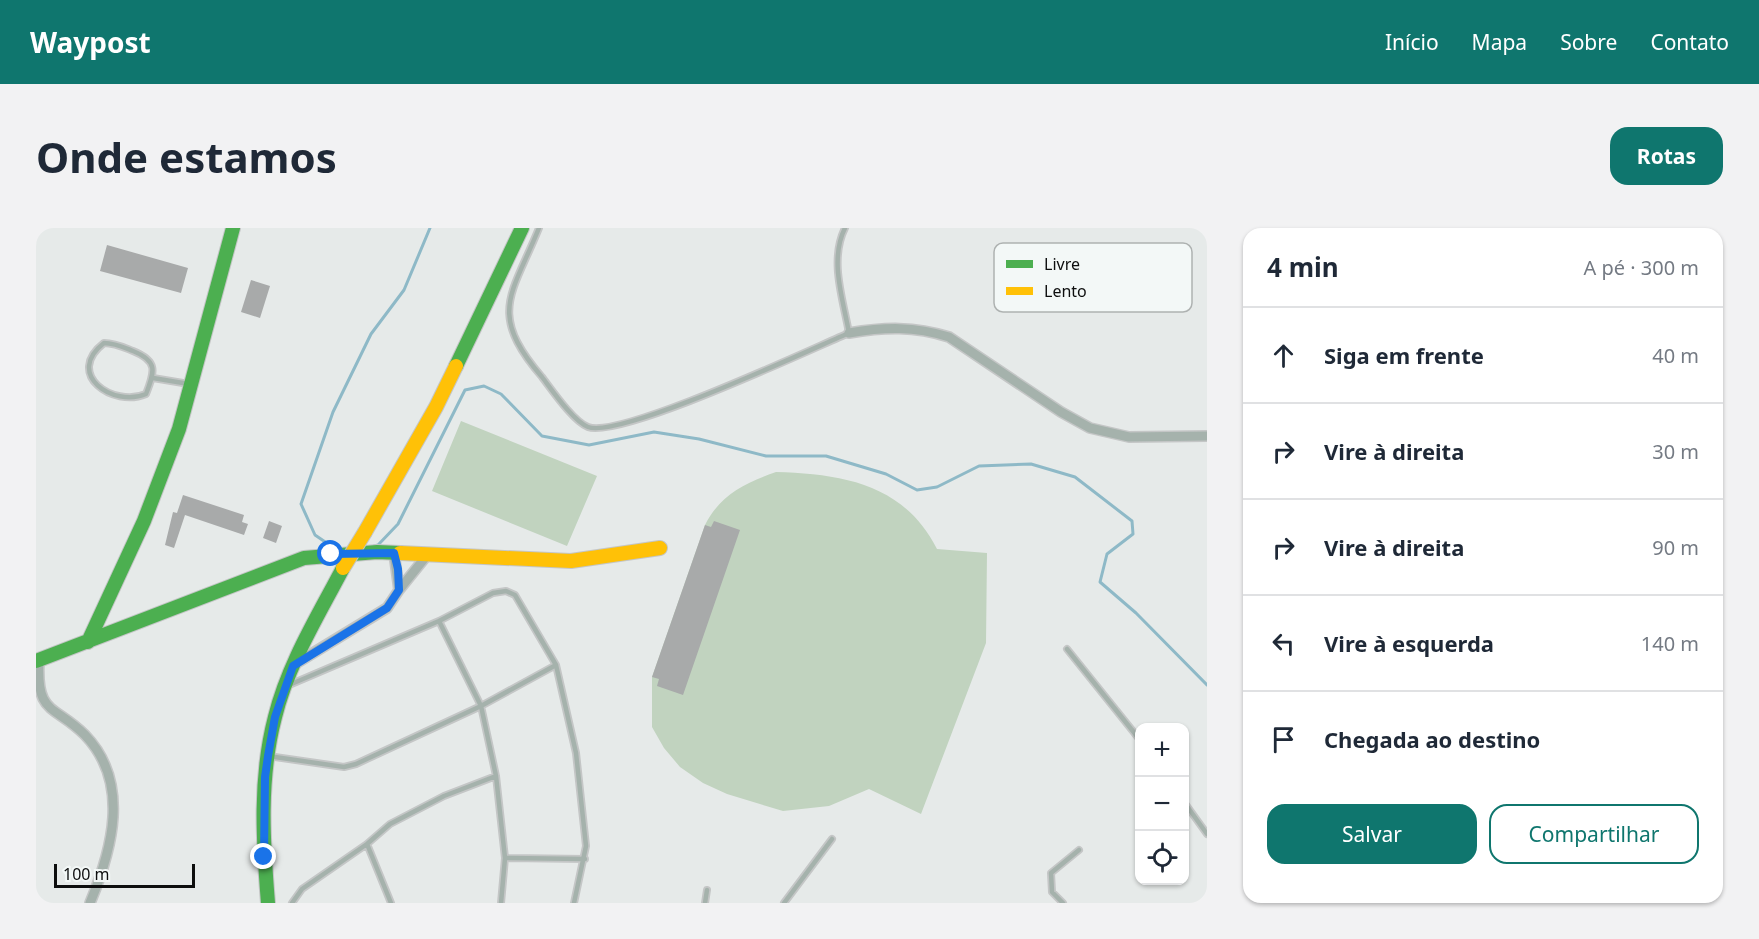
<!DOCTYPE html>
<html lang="pt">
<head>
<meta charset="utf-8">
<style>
  :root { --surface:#fff; --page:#f2f2f3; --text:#1f2937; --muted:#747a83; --line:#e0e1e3; --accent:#0f766e }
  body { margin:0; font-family:"Noto Sans",sans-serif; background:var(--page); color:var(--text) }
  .controls { position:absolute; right:18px; bottom:18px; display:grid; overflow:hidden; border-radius:12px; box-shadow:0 2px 4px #0004 }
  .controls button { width:54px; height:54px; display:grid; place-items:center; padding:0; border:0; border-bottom:2px solid var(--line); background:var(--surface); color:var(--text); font:30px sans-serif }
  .scale { position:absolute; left:18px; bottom:15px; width:141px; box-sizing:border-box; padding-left:6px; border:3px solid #0d0e0e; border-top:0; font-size:16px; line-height:21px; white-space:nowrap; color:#0d0e0e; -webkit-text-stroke:4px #f3f8f7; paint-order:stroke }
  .stop { position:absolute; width:18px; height:18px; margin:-14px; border:4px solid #1a73e8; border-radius:50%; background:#fff }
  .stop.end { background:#1a73e8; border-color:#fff; box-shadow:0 2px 6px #0008 }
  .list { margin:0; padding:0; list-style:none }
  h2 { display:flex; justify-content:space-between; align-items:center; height:78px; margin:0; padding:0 24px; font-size:26px }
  h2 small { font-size:20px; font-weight:400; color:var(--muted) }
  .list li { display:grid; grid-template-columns:39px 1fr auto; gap:18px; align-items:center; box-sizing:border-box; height:96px; padding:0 24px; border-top:2px solid var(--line) }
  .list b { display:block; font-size:22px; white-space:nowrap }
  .list em { font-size:20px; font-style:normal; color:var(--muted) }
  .actions { display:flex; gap:12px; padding:18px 24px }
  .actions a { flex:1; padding:14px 0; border:2px solid var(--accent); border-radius:18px; text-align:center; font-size:21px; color:var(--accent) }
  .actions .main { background:var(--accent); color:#fff }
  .icon { flex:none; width:33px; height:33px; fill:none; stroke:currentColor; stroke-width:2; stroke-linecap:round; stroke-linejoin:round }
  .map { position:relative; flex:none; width:1171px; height:675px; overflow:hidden; border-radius:18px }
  header { display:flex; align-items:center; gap:36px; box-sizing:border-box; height:84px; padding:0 30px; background:var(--accent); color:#fff }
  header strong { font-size:28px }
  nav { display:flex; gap:33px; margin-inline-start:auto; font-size:21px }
  .intro { display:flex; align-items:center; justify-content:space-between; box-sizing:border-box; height:144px; padding:0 36px }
  h1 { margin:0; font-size:42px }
  .button { padding:15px 27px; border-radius:18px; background:var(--accent); color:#fff; font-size:21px; font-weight:700 }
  main { display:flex; gap:36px; padding:0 36px }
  aside { flex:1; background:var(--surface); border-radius:18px; box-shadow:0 2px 4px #0004 }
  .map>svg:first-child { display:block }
  .green { fill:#c1d3bf }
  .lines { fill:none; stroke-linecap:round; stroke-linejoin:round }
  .stream { stroke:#8eb9c7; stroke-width:3 }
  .building { fill:#a8aaaa }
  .lane-casing { stroke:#c4c6c6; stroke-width:8 }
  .street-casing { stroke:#c4c6c6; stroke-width:12 }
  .fast-casing { stroke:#c4c6c6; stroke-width:16 }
  .slow-casing { stroke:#c4c6c6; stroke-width:16 }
  .lane { stroke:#a5b2ac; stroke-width:4.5 }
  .street { stroke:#a5b2ac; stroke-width:9 }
  .fast { stroke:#4caf50; stroke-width:14 }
  .slow { stroke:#ffc107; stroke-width:14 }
  .slow-bridge-casing { stroke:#c4c6c6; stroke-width:16; stroke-linecap:butt }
  .slow-bridge { stroke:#ffc107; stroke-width:14 }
  .route { stroke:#1a73e8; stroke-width:8 }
  .key { fill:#f3f8f7; stroke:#aeb2b1; stroke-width:1.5 }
  .key-label { font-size:16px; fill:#0d0e0e }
</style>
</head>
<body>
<header>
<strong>Waypost</strong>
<nav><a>Início</a><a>Mapa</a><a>Sobre</a><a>Contato</a></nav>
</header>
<div class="intro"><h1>Onde estamos</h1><a class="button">Rotas</a></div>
<main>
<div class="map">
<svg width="1171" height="675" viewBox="0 0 1171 675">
  <rect width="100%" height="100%" fill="#e6eae9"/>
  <path class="green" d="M425 193 561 248 531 318 396 263Z
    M740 244C807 246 868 256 901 321L951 325 950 415 885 586 833 561 793 578 747 583 691 566 667 555 644 539 628 520 616 499V449L669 297C684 267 709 255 740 244Z"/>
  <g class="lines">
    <path class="stream" d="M338 318 342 317 362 296 429 162 448 158 465 166 506 208 553 217 618 204 663 211 730 228H790L850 246 881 262 901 259 943 238 995 236 1039 249 1096 293 1097 306 1071 326 1064 354 1100 385 1171 457
      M301 322 279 307 265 276 297 184 335 106 368 62 394 0"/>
  </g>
  <path class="building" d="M71 17 152 40 145 65 64 43Z
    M215 52 234 58 224 90 205 84Z
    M147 267 208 287 206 294 212 296 208 307 149 287 138 320 129 317 137 284 141 285Z
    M233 293 246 298 240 315 227 310Z
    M678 293 704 302 647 467 621 458 623 451 616 449 669 297 675 299Z"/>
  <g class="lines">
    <defs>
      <path id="lane" d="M503 0C476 67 451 85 506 149 516 162 537 193 552 199 584 211 773 122 813 105 807 71 793 32 809 0
        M68 115C79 115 87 119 97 123 122 133 119 143 110 166 77 180 28 146 68 115Z
        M117 150 153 156
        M403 393 445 478 460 548 469 630 549 631
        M1031 421 1104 512
        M253 457 403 393 457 365 470 363 479 367 520 437 540 525 550 618 538 675
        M232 528 308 539 320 536 445 478 520 437
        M1148 574 1171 606
        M331 616 355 675
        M256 675 266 661 331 616 354 596 408 568 460 548
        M465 675 469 630
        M669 675 671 662
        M748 675 796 611
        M1027 675 1016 664 1015 645 1043 622"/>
      <path id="street" d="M813 105C849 99 878 98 913 109L1025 184 1054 200 1093 209 1171 208
        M363 362 392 326
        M3 432C0 488 18 476 49 507 95 555 76 622 54 675
        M259 436 351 380 363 362 358 325"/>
      <path id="fast" d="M420 138 486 0
        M52 414 108 293 143 201 197 0
        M0 433 268 330 341 324 364 325
        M232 675C227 613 223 550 239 489 252 436 282 388 307 340"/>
      <path id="slow" d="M329 304 400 179 420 138
        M364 325 535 333 624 320"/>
    </defs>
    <use href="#lane" class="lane-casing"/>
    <use href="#street" class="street-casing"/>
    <use href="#fast" class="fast-casing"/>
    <use href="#slow" class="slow-casing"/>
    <use href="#lane" class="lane"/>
    <use href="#street" class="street"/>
    <use href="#fast" class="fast"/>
    <use href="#slow" class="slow"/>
    <defs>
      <path id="slow-bridge" d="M307 340 329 304"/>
    </defs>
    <use href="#slow-bridge" class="slow-bridge-casing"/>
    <use href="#slow-bridge" class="slow-bridge"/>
  </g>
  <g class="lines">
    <path class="route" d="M228 629 229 549 232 528 239 489 257 438 351 380 363 362 362 341 358 325 295 326"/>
  </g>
  <rect x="958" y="15" width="198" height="69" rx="9" class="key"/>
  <rect x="970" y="32" width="27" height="8" fill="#4caf50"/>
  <rect x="970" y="59" width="27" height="8" fill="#ffc107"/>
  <g class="key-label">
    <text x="1008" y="42">Livre</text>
    <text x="1008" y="69">Lento</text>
  </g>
</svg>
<div class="controls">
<button>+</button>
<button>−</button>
<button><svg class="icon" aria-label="locate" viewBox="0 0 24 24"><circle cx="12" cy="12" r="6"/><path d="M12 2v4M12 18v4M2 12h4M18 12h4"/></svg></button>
</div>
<div class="scale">100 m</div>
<div class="stop" style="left:295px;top:326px"></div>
<div class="stop end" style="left:228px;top:629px"></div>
</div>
<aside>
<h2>4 min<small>A pé · 300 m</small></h2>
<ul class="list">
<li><svg class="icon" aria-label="ahead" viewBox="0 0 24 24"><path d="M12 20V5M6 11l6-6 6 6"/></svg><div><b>Siga em frente</b></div><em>40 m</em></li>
<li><svg class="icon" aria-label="right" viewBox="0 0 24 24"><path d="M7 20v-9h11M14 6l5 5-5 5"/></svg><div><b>Vire à direita</b></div><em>30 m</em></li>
<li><svg class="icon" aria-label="right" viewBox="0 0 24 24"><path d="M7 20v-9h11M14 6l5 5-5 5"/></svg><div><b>Vire à direita</b></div><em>90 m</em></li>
<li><svg class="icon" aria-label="left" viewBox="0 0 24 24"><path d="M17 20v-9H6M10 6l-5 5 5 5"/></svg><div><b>Vire à esquerda</b></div><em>140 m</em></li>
<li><svg class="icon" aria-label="arrive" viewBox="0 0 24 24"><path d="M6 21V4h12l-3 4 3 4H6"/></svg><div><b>Chegada ao destino</b></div></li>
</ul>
<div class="actions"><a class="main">Salvar</a><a>Compartilhar</a></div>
</aside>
</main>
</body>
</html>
